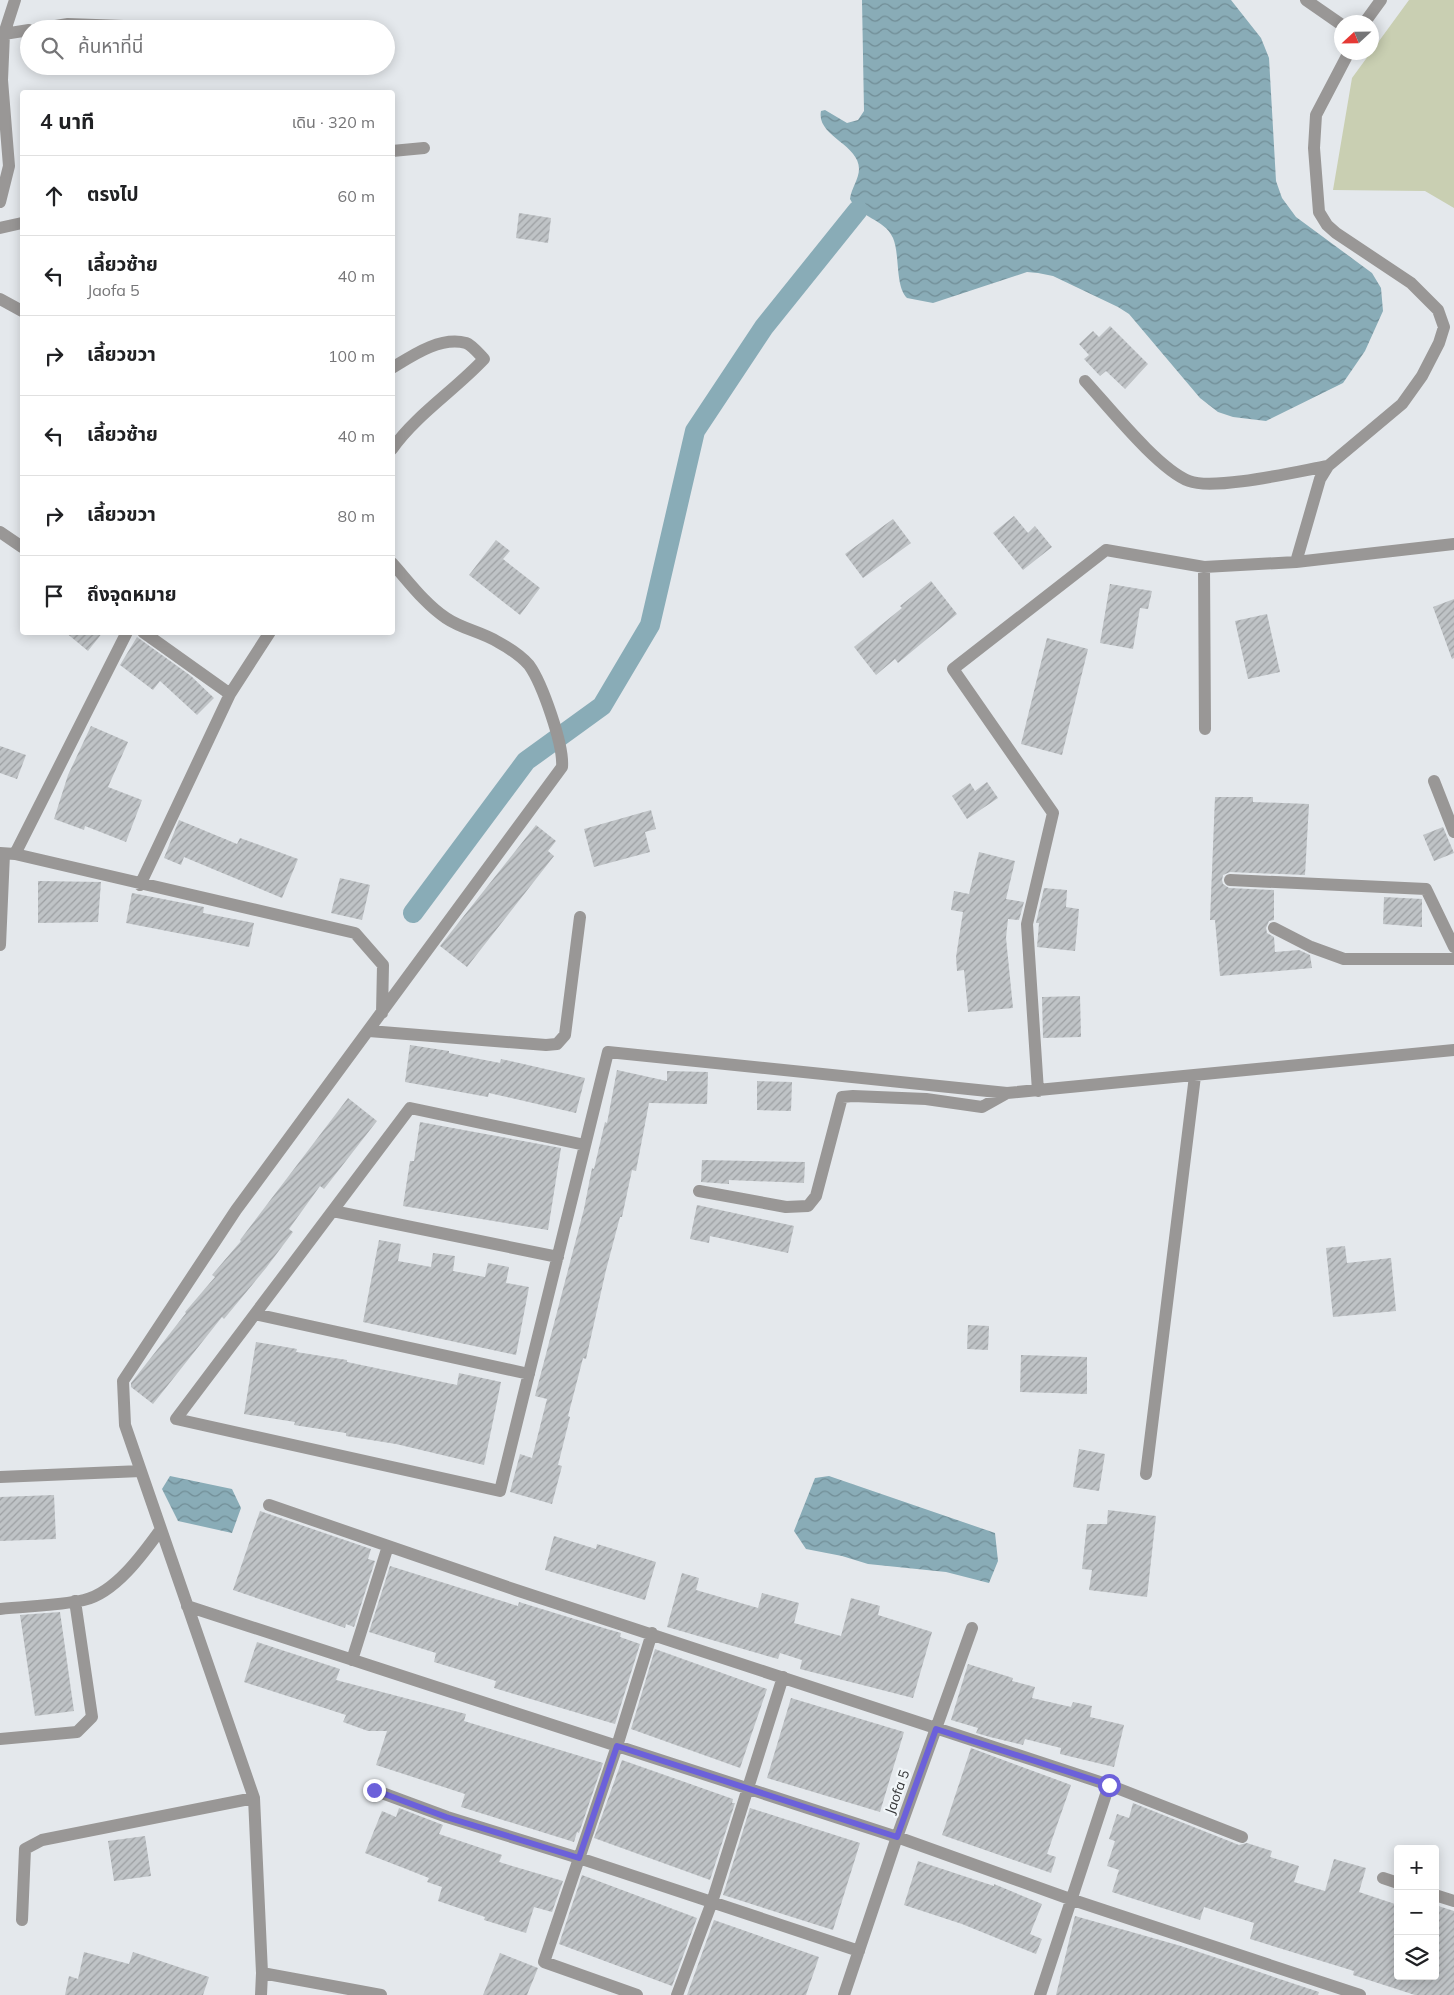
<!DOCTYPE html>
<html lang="th">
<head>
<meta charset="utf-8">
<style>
  :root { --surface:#fff; --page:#f2f2f2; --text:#202124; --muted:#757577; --line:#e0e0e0 }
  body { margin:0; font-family:Mulish,"Noto Sans Thai",sans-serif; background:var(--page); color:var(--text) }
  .controls { position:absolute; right:15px; bottom:15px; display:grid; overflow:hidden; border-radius:5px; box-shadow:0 2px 12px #0003 }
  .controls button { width:45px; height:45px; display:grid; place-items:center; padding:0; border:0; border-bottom:1px solid var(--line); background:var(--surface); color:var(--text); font:25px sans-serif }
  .compass { position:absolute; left:1334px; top:15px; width:45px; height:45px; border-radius:50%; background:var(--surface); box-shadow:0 2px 12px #0003; rotate:248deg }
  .stop { position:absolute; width:15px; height:15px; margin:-11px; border:4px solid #6c61da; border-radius:50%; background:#fff }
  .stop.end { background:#6c61da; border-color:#fff; box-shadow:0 1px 5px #0008 }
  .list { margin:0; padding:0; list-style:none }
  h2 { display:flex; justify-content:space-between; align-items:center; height:65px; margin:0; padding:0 20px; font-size:21px }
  h2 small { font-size:16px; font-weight:400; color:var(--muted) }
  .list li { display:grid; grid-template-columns:32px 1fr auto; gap:15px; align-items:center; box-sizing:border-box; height:80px; padding:0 20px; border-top:1px solid var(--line) }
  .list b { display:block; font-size:19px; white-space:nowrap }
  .list p { margin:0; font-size:16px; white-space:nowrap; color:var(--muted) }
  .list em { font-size:16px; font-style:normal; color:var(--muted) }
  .icon { flex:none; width:28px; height:28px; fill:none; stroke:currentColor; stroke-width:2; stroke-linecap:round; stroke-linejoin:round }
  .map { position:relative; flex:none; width:1454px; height:1995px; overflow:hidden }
  .search { position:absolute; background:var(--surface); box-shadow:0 2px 12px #0003; left:20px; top:20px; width:375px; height:55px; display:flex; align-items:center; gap:12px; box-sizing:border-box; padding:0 18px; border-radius:28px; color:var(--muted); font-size:19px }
  .panel { position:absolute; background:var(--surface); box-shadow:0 2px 12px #0003; left:20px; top:90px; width:375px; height:545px; border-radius:5px }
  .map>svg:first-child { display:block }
  .garden { fill:#c9cfb2 }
  .water { fill:url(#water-waves) }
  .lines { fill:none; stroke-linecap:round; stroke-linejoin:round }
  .canal { stroke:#89acb7; stroke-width:20 }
  .building { fill:url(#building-hatch) }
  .minor { stroke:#999796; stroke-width:12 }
  .route { stroke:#6c61da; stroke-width:6 }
  .labels { text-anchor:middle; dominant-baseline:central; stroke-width:4.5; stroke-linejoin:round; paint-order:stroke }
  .street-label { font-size:14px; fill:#363739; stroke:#f1f6f9 }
</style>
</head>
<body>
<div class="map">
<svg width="1454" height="1995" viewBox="0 0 1454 1995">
  <defs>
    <pattern id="water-waves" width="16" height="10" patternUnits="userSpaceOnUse" patternTransform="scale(1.25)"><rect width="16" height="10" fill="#89acb7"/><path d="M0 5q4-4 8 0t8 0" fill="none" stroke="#718d96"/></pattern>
    <pattern id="building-hatch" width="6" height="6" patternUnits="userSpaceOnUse" patternTransform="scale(1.25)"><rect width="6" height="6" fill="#bfc3c6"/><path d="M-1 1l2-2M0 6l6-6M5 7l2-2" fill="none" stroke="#9c9fa2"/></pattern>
  </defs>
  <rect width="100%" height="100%" fill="#e4e8ec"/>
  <path class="garden" d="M1409 0H1454V208L1425 191 1333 190 1352 78Z"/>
  <path class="water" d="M862 0H1231L1261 38 1269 58 1276 181 1282 198 1296 217 1372 273 1381 288 1383 311 1365 351 1343 383 1266 421 1233 417 1218 412 1200 398 1129 314 1118 307 1053 276 1038 273 1027 272 933 303 907 298C895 286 900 254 893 238 884 218 859 218 850 199 851 189 859 179 859 169 859 144 816 136 821 111L825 110 847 123 858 120 864 111Z
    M170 1476 232 1489 241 1508 232 1533 178 1521 162 1489Z
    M829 1476 995 1533 998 1561 989 1583 946 1572 868 1564 842 1556 806 1549 794 1531 815 1478Z"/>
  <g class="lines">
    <path class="canal" d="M413 913 526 761 602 706 650 625 695 431 764 327 858 210"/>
  </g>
  <path class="building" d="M519 213 551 218 548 243 516 238Z
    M1110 326 1148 364 1125 389 1106 371 1100 376 1084 359 1089 355 1079 344 1093 331 1099 337Z
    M1014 516 1028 533 1035 526 1052 547 1023 570 993 533Z
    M893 519 911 543 863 578 845 554Z
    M496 540 510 551 503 559 540 588 520 615 469 575Z
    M931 581 957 614 898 663 895 659 876 675 854 647 902 608 900 606Z
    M1110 584 1152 591 1148 609 1140 608 1133 649 1100 643Z
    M1454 599V658L1452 659 1433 607Z
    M1267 614 1280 672 1248 679 1235 621Z
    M65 632H103L88 651Z
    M137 637 191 676 214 698 197 715 160 681 153 690 120 665Z
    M1047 638 1088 649 1062 755 1021 744Z
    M91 726 128 742 108 787 142 800 126 842 85 826 84 830 54 819 68 775Z
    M0 746 26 755 17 779 0 773Z
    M987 782 998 798 967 819 952 796 970 783 975 791Z
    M1215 797H1253V802L1309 804 1305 875 1230 872 1223 875 1222 880 1223 884 1229 888 1274 890V920L1269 921 1266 928 1267 933 1274 937 1275 952 1299 950 1310 955 1312 968 1220 976 1215 920H1210Z
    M651 810 656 829 645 832 650 852 594 867 584 829Z
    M179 820 237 844 240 838 298 859 282 898 184 857 181 865 164 858Z
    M536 825 556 841 548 851 554 856 467 967 440 946Z
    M1443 827 1454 853 1434 861 1423 835Z
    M979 852 1015 861 1006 899 1024 902 1019 920 1008 919 1006 938 1013 1008 968 1012 964 970 957 971 956 957 963 912 951 910 954 891 969 894Z
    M340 878 370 885 362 920 331 913Z
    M38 881 101 882 98 922 38 923Z
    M1044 888 1067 890 1066 907 1079 909 1075 951 1037 947 1039 923H1036Z
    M132 893 204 907 203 913 254 923 249 947 126 923Z
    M1384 897 1422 899V927L1383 924Z
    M1080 996 1081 1037 1043 1038 1042 997Z
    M410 1045 449 1051V1053L500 1063 501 1059 585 1078 576 1113 489 1093 488 1097 405 1082Z
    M617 1070 667 1081V1071L708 1072 707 1104 649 1103 636 1171 632 1170 622 1217H620L606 1270 586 1359 583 1358 568 1416 570 1417 558 1465 562 1466 552 1504 510 1492 520 1454 532 1458 547 1399 535 1396 584 1209 592 1168 594 1169 605 1122 607 1123Z
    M757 1081 792 1082 791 1111 757 1110Z
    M348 1098 377 1121 324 1189 320 1186 289 1229 293 1232 266 1268 224 1319 222 1317 153 1404 131 1387V1383L186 1313 185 1312 215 1277 212 1275 241 1241 240 1240Z
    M420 1122 561 1148 548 1230 403 1206 410 1161H414Z
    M702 1160 805 1162 804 1183 729 1180V1184L701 1182Z
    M697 1205 794 1226 788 1253 710 1236 709 1243 690 1239Z
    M379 1240 401 1244 398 1261 431 1267 433 1253 455 1256 453 1271 485 1277 488 1263 509 1267 506 1283 529 1287 516 1355 363 1322Z
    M1345 1246 1347 1263 1391 1258 1396 1311 1333 1317 1326 1248Z
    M968 1325 989 1326 988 1350 967 1349Z
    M256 1342 297 1349 296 1352 347 1360V1362L457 1385 459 1373 501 1382 484 1465 396 1444 346 1436V1433L294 1425 295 1422 244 1414Z
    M1021 1355 1087 1357V1394L1020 1392Z
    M1079 1449 1105 1454 1099 1491 1073 1487Z
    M54 1495 56 1539 0 1541V1497Z
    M1108 1510 1156 1516 1147 1597 1089 1590 1092 1570 1082 1569 1087 1524H1107Z
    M260 1511 371 1549 368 1559 375 1561 354 1627 346 1624 345 1628 233 1590Z
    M554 1536 596 1549 597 1544 656 1562 645 1600 545 1570Z
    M390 1566 518 1606 519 1602 607 1629 621 1633 620 1637 640 1644 615 1724 494 1688 496 1681 434 1662 436 1653 369 1632Z
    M682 1573 699 1578 696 1590 758 1608 762 1593 799 1603 794 1623 841 1636 851 1598 880 1606 878 1615 932 1632 913 1698 800 1669 802 1660 780 1653 778 1659 667 1627Z
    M60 1612 74 1711 35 1716 20 1615Z
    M257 1642 340 1669 336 1680 466 1714 464 1721 603 1763 579 1833 577 1832 574 1842 461 1807 465 1794 376 1765 387 1731H368L343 1722 346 1715 244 1682Z
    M655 1649 767 1689 740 1768 631 1729Z
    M968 1664 1013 1678 1012 1681 1035 1687 1032 1698 1071 1707 1073 1702 1092 1706 1090 1717 1124 1725 1114 1767 1060 1754 1061 1748 1025 1739 1023 1745 990 1737 976 1733 978 1728 951 1720Z
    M791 1698 904 1732 880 1812 767 1778Z
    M971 1748 1071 1785 1047 1854 1056 1857 1051 1873 942 1835Z
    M622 1760 733 1799 732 1803H735L710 1880 594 1838Z
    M1133 1803 1239 1845 1247 1843 1272 1851 1270 1857 1299 1866 1294 1882 1325 1891 1334 1859 1366 1868 1359 1892 1398 1905V1976H1435V1905L1454 1911V1995H1415L1353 1975 1354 1971 1250 1939 1254 1923 1204 1907 1200 1920 1112 1892 1119 1870 1107 1866 1115 1841 1109 1839 1117 1814 1129 1818Z
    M399 1808 443 1825 439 1834 502 1855 499 1862 563 1881 552 1912 534 1907 526 1933 484 1920 485 1917 438 1901 442 1887 427 1882 429 1878 365 1853 382 1811 396 1817Z
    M750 1808 860 1843 833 1930 723 1895Z
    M145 1836 151 1876 114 1881 108 1841Z
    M918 1861 994 1886V1884L1042 1904 1030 1934 1042 1939 1036 1954 962 1924 904 1905Z
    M582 1875 697 1918 672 1986 559 1944Z
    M1075 1916 1181 1946 1319 1992 1318 1995H1056Z
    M714 1920 819 1957 806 1995H687Z
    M84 1952 129 1964 133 1952 209 1977 203 1995H65L69 1976 78 1979Z
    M500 1953 538 1968 527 1995H483Z"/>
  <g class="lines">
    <path class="minor" d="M1306 0 1342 25
      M1365 22 1381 0
      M37 29 68 24 151 27H212
      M4 34 29 30
      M392 151 424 148
      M0 202 9 166 2 80 4 34 15 0
      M0 228 22 223
      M0 299 22 311
      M392 368C413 355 441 336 466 343 472 345 479 354 484 359 455 390 416 415 392 449
      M1085 381C1109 407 1158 469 1189 481 1214 491 1299 471 1328 466
      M0 532 22 547
      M1296 562 1320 479 1328 466 1402 404 1422 376 1439 343 1444 327 1438 310 1411 283 1336 233 1327 225 1319 212 1314 148 1316 115 1349 52
      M1204 567 1205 729
      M143 632 230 694
      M1434 781 1454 832
      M0 853 15 854 355 933 383 965 382 1013
      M15 854 127 632
      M1230 880 1426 889 1454 947
      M140 885 230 694 270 632
      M1274 928 1311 947 1344 959H1454
      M0 945 4 854
      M369 1031 546 1045 557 1044 565 1035 580 917
      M1038 1091 1027 924 1053 813 953 669 1106 550 1204 567 1296 562 1454 544
      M585 1145 410 1108 176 1419 500 1491 608 1052 1007 1093 1454 1050
      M699 1191 786 1207 808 1206 816 1196 842 1097 853 1096 926 1099 982 1107 1007 1093
      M333 1211 558 1257
      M255 1314 529 1374
      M1146 1474 1195 1076
      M0 1477 141 1471
      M269 1505 516 1590 1109 1785 1242 1837
      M187 1606 897 1837 1070 1899 1360 1995
      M0 1609C27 1606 57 1606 84 1600 115 1593 143 1554 161 1529
      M352 1660 388 1546
      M0 1739 77 1732 92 1717 75 1601
      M374 1790 447 1817 579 1858 859 1951
      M1383 1878 1398 1883
      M1435 1895 1454 1901
      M22 1920 25 1849 42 1840 254 1798
      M262 1973 381 1995
      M261 1995 262 1973 254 1798 125 1425 123 1381 236 1210 562 767C564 745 542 683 529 665 521 656 509 648 498 642 482 632 462 629 446 618 425 604 409 582 392 563
      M637 1995 544 1962 617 1746 652 1633
      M677 1995 712 1902 783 1677
      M844 1995 897 1837 972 1628
      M1040 1995 1109 1785"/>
  </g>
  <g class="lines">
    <path class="route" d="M374 1790 446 1817 579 1858 617 1746 897 1837 936 1729 1109 1785"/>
  </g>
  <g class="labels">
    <g class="street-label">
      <text transform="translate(897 1792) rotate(-70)">Jaofa 5</text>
    </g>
  </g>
</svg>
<div class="controls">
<button>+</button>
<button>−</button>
<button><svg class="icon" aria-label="layers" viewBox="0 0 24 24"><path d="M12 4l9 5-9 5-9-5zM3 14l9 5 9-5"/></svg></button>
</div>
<svg class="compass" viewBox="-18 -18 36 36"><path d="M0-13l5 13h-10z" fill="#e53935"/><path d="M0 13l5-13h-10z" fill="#757577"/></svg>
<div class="stop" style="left:1109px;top:1785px"></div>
<div class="stop end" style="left:374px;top:1790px"></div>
<div class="search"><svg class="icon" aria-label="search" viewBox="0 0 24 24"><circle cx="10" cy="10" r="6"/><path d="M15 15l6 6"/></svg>ค้นหาที่นี่</div>
<section class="panel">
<h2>4 นาที<small>เดิน · 320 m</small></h2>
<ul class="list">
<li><svg class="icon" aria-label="ahead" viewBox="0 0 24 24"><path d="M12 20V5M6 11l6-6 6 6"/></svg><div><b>ตรงไป</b></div><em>60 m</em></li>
<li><svg class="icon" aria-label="left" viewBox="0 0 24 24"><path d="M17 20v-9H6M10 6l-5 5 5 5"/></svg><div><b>เลี้ยวซ้าย</b><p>Jaofa 5</p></div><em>40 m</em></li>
<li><svg class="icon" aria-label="right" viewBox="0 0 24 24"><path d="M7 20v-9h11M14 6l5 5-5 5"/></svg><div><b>เลี้ยวขวา</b></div><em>100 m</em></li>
<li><svg class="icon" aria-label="left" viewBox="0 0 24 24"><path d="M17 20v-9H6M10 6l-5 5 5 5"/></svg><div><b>เลี้ยวซ้าย</b></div><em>40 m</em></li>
<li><svg class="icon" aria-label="right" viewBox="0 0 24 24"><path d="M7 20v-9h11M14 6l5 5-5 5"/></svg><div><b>เลี้ยวขวา</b></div><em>80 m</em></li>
<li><svg class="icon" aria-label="arrive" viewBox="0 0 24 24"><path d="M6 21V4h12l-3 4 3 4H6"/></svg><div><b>ถึงจุดหมาย</b></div></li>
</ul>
</section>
</div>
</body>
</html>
